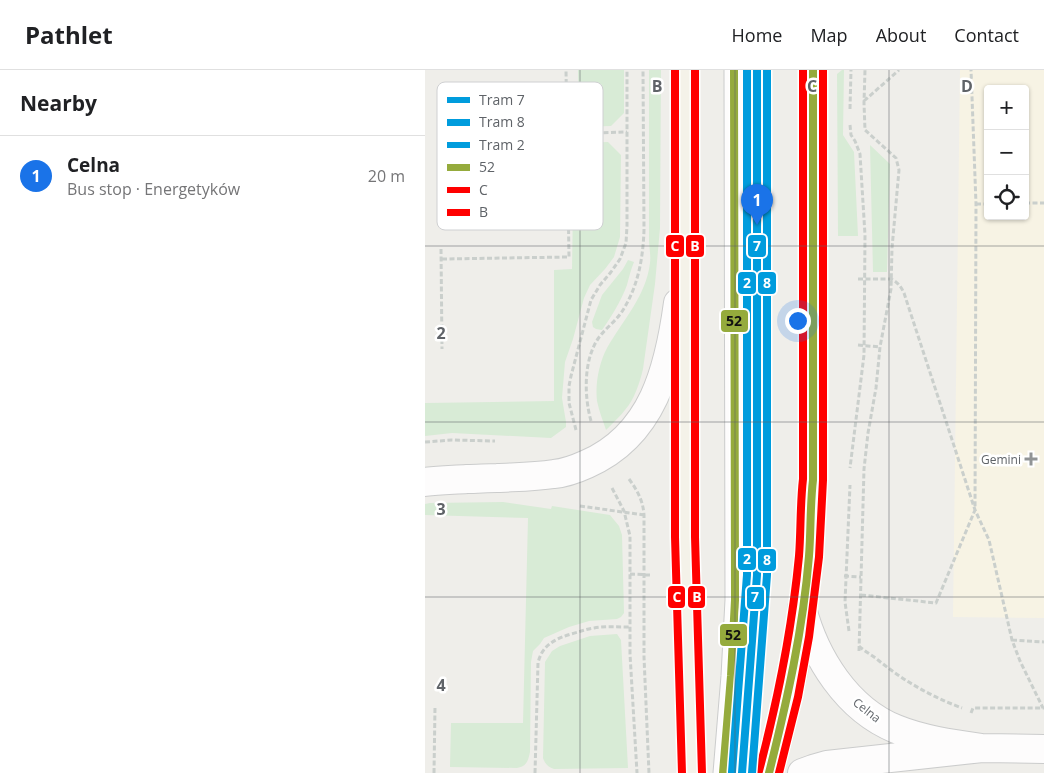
<!DOCTYPE html>
<html lang="en">
<head>
<meta charset="utf-8">
<style>
  :root { --surface:#fff; --page:#f6f6f6; --text:#202124; --muted:#757577; --line:#e0e0e0; --accent:#1a73e8 }
  body { margin:0; font-family:"Open Sans",sans-serif; background:var(--page); color:var(--text) }
  .controls { position:absolute; right:15px; top:15px; display:grid; overflow:hidden; border-radius:5px; box-shadow:0 1px 4px #0004 }
  .controls button { width:45px; height:45px; display:grid; place-items:center; padding:0; border:0; border-bottom:1px solid var(--line); background:var(--surface); color:var(--text); font:25px sans-serif }
  .you { position:absolute; left:372px; top:250px; width:18px; height:18px; margin:-12px; border:4px solid #fff; border-radius:50%; background:#1a73e8; box-shadow:0 0 0 8px #1a73e833 }
  .badge { display:grid; place-items:center; width:32px; height:32px; border-radius:50%; background:var(--accent); color:#fff; font-size:16px; font-weight:700 }
  .pin { position:absolute; translate:-50% -41px; filter:drop-shadow(0 1px 2px #0008) }
  .pin::after { content:''; position:absolute; top:26px; width:18px; height:15px; background:inherit; clip-path:polygon(0 0,100% 0,50% 100%) }
  .list { margin:0; padding:0; list-style:none }
  h2 { display:flex; justify-content:space-between; align-items:center; height:65px; margin:0; padding:0 20px; font-size:21px }
  h2 small { font-size:16px; font-weight:400; color:var(--muted) }
  .list li { display:grid; grid-template-columns:32px 1fr auto; gap:15px; align-items:center; box-sizing:border-box; height:80px; padding:0 20px; border-top:1px solid var(--line) }
  .list b { display:block; font-size:19px; white-space:nowrap }
  .list p { margin:0; font-size:16px; white-space:nowrap; color:var(--muted) }
  .list em { font-size:16px; font-style:normal; color:var(--muted) }
  .icon { flex:none; width:28px; height:28px; fill:none; stroke:currentColor; stroke-width:2; stroke-linecap:round; stroke-linejoin:round }
  .map { position:relative; flex:none; width:619px; height:703px; overflow:hidden }
  header { display:flex; align-items:center; gap:30px; box-sizing:border-box; height:70px; padding:0 25px; background:var(--surface); border-bottom:1px solid var(--line) }
  header strong { font-size:24px }
  nav { display:flex; gap:28px; margin-inline-start:auto; font-size:18px }
  main { display:flex }
  aside { flex:1; background:var(--surface) }
  .map>svg:first-child { display:block }
  .commercial { fill:#f7f3e4; fill-rule:evenodd }
  .green { fill:#d8ebd6 }
  .lines { fill:none; stroke-linecap:round; stroke-linejoin:round }
  .lane-casing { stroke:#cbcccc; stroke-width:21 }
  .street-casing { stroke:#cbcccc; stroke-width:30 }
  .primary-casing { stroke:#d7ceb8; stroke-width:30 }
  .path { stroke:#cacfcc; stroke-width:3; stroke-dasharray:5 2.5; stroke-linecap:butt }
  .lane { stroke:#fdfcfc; stroke-width:19 }
  .street { stroke:#fdfcfc; stroke-width:28 }
  .primary { stroke:#f4f2e9; stroke-width:28 }
  .bus-1-casing { stroke:#fff; stroke-width:11 }
  .bus-2-casing { stroke:#fff; stroke-width:11 }
  .bus-3-casing { stroke:#fff; stroke-width:11 }
  .bus-1 { stroke:#95ab3c; stroke-width:8 }
  .bus-2 { stroke:#f00; stroke-width:8 }
  .bus-3 { stroke:#f00; stroke-width:8 }
  .tram-1-casing { stroke:#fff; stroke-width:11 }
  .tram-2-casing { stroke:#fff; stroke-width:11 }
  .tram-3-casing { stroke:#fff; stroke-width:11 }
  .tram-1 { stroke:#009cdd; stroke-width:8 }
  .tram-2 { stroke:#009cdd; stroke-width:8 }
  .tram-3 { stroke:#009cdd; stroke-width:8 }
  .grid { fill:none; stroke:#5f6368; stroke-width:1; stroke-opacity:0.55 }
  .poi-dot { fill:#919496; stroke:#fff; stroke-width:2 }
  .labels { text-anchor:middle; dominant-baseline:central; stroke-width:5; stroke-linejoin:round; paint-order:stroke }
  .poi-label { font-size:12px; fill:#5f6368; stroke:#fff; text-anchor:end }
  .street-label { font-size:12px; fill:#5f6368; stroke:#fff }
  .key { fill:#fff; stroke:#cfd0d2; stroke-width:1 }
  .key-label { font-size:14px; fill:#5f6368 }
  .grid-label { font-size:16px; text-anchor:middle; font-weight:bold; fill:#5f6368; stroke:#fff; stroke-width:5; stroke-linejoin:round; paint-order:stroke }
  .line-badge { stroke:#fff; stroke-width:2 }
  .badge-label { font-size:14px; text-anchor:middle; font-weight:bold; fill:#fff }
  .pale-badge-label { font-size:14px; text-anchor:middle; font-weight:bold; fill:#111 }
</style>
</head>
<body>
<header>
<strong>Pathlet</strong>
<nav><a>Home</a><a>Map</a><a>About</a><a>Contact</a></nav>
</header>
<main>
<aside>
<h2>Nearby<small></small></h2>
<ul class="list">
<li><span class="badge">1</span><div><b>Celna</b><p>Bus stop · Energetyków</p></div><em>20 m</em></li>
</ul>
</aside>
<div class="map">
<svg width="619" height="703" viewBox="0 0 619 703">
  <rect width="100%" height="100%" fill="#efeeea"/>
  <path class="commercial" d="M535 0H619V548L528 547ZM563 19H600V146H563Z"/>
  <path class="green" d="M153 0H199V43L186 56 154 57Z
    M224 0H236L235 158 230 214 218 299C216 308 213 317 209 326 203 339 191 350 181 360 178 351 174 341 172 331 170 314 174 293 182 278 198 250 221 226 225 193 226 185 224 177 224 170Z
    M417 0H419L418 65 429 82 433 166H413L412 4Z
    M183 72 196 85 195 167 189 187 180 199 165 215 159 228 148 269 140 292 137 328 141 352V357L126 368 27 363 0 366V333L129 331V200L147 199 149 73Z
    M445 75 465 94 462 202H448Z
    M203 190 209 192C206 199 204 207 202 215 196 231 187 246 177 260L171 259 168 257 167 252 177 225 198 199Z
    M78 432 126 439 127 436 185 445 194 456 197 465 199 543 196 547 192 549 164 551 144 557 119 568 115 574 108 581 106 592 105 682C103 691 102 696 92 698L25 697 26 653H98L103 448 0 445V434L5 433Z
    M192 564 196 570 203 698 129 699C123 697 120 694 118 688L120 592 127 581 135 576 165 566Z"/>
  <g class="lines">
    <defs>
      <path id="lane" d="M298 703 306 606 310 530 309 0
        M317 703 328 569 332 505V0"/>
      <path id="street" d="M0 412C14 410 28 410 42 409 52 409 62 408 72 408 91 407 110 407 129 404 141 403 151 399 162 394 228 365 244 299 253 233
        M377 538C390 588 422 639 471 659 498 670 528 674 557 678
        M377 703 388 699 402 695 557 678 619 679"/>
      <path id="primary" d="M260 0V467L267 703
        M344 703C357 652 371 599 377 546 379 526 382 506 384 486 386 460 385 435 388 410V0"/>
    </defs>
    <use href="#lane" class="lane-casing"/>
    <use href="#street" class="street-casing"/>
    <use href="#primary" class="primary-casing"/>
    <path class="path" d="M439 31 474 0
      M425 39 426 0
      M425 55 426 65 430 71 435 84 440 165 439 285 425 398
      M141 64 202 62
      M600 133H619
      M551 134H563
      M16 179 17 279
      M17 189 144 187 141 0
      M433 209H466C473 212 476 217 479 223L550 440 564 470 587 570 595 591 618 638
      M433 275 455 277
      M166 351C159 326 158 288 175 266 182 257 192 250 198 240 213 216 218 189 219 160L218 0
      M151 360 144 333V316L146 306 166 230 175 215 186 202 195 189 201 173 202 156V0
      M0 372 27 370 70 371
      M204 409C212 420 218 430 219 445V587L224 703
      M187 418 199 441 205 466V584L212 703
      M155 436 219 445
      M205 504 226 505
      M419 506 436 507
      M436 525 511 533 550 440 551 134 546 0
      M424 561 420 532 425 415
      M587 570 619 572
      M434 576C439 581 447 585 453 590 479 611 505 626 537 638
      M434 581 439 399 443 363 451 318 455 277 466 219 467 178 474 100 471 88 440 60 439 33 440 0
      M546 643 548 638H619
      M9 703 10 637
      M110 703 113 593C117 575 130 569 146 564 154 562 161 559 169 558 180 556 192 557 204 557"/>
    <use href="#lane" class="lane"/>
    <use href="#street" class="street"/>
    <use href="#primary" class="primary"/>
    <defs>
      <path id="bus-1" d="M298 703 306 606 310 530 309 0
        M344 703C362 631 378 560 384 486 386 461 385 435 388 410V0"/>
      <path id="bus-2" d="M250 0V467L257 703
        M354 703 373 627 384 567 394 487 398 410V0"/>
      <path id="bus-3" d="M270 0V467L277 703
        M334 701C353 629 367 560 374 486 376 461 375 435 378 409V0"/>
    </defs>
    <use href="#bus-1" class="bus-1-casing"/>
    <use href="#bus-2" class="bus-2-casing"/>
    <use href="#bus-3" class="bus-3-casing"/>
    <use href="#bus-1" class="bus-1"/>
    <use href="#bus-2" class="bus-2"/>
    <use href="#bus-3" class="bus-3"/>
    <defs>
      <path id="tram-1" d="M317 703 332 505V0"/>
      <path id="tram-2" d="M327 703 342 505V0"/>
      <path id="tram-3" d="M307 702 322 505V0"/>
    </defs>
    <use href="#tram-1" class="tram-1-casing"/>
    <use href="#tram-2" class="tram-2-casing"/>
    <use href="#tram-3" class="tram-3-casing"/>
    <use href="#tram-1" class="tram-1"/>
    <use href="#tram-2" class="tram-2"/>
    <use href="#tram-3" class="tram-3"/>
  </g>
  <path class="grid" d="M155 0V703M310 0V703M464 0V703M0 176H619M0 352H619M0 527H619"/>
  <path class="poi-dot" d="M603.5 381.5h5v5h5v5h-5v5h-5v-5h-5v-5h5z"/>
  <g class="labels">
    <g class="poi-label">
      <text x="596" y="389">Gemini</text>
    </g>
    <g class="street-label">
      <text transform="translate(442 640) rotate(38)">Celna</text>
    </g>
  </g>
  <rect x="12" y="12" width="166" height="148" rx="8" class="key"/>
  <rect x="22" y="27" width="23" height="6" fill="#009cdd"/>
  <rect x="22" y="49" width="23" height="7" fill="#009cdd"/>
  <rect x="22" y="72" width="23" height="6" fill="#009cdd"/>
  <rect x="22" y="94" width="23" height="7" fill="#95ab3c"/>
  <rect x="22" y="117" width="23" height="6" fill="#f00"/>
  <rect x="22" y="139" width="23" height="7" fill="#f00"/>
  <g class="key-label">
    <text x="54" y="35">Tram 7</text>
    <text x="54" y="57">Tram 8</text>
    <text x="54" y="80">Tram 2</text>
    <text x="54" y="102">52</text>
    <text x="54" y="125">C</text>
    <text x="54" y="147">B</text>
  </g>
  <g class="grid-label">
    <text x="232" y="22">B</text>
    <text x="387" y="22">C</text>
    <text x="542" y="22">D</text>
    <text x="16" y="269">2</text>
    <text x="16" y="445">3</text>
    <text x="16" y="621">4</text>
  </g>
  <g class="line-badge">
    <rect x="240" y="164" width="20" height="24" rx="5" fill="#f00"/>
    <rect x="260" y="164" width="20" height="24" rx="5" fill="#f00"/>
    <rect x="322" y="164" width="20" height="24" rx="5" fill="#009cdd"/>
    <rect x="312" y="201" width="20" height="24" rx="5" fill="#009cdd"/>
    <rect x="332" y="201" width="20" height="24" rx="5" fill="#009cdd"/>
    <rect x="295" y="239" width="29" height="24" rx="5" fill="#95ab3c"/>
    <rect x="312" y="477" width="20" height="24" rx="5" fill="#009cdd"/>
    <rect x="332" y="478" width="20" height="24" rx="5" fill="#009cdd"/>
    <rect x="242" y="515" width="19" height="24" rx="5" fill="#f00"/>
    <rect x="262" y="515" width="19" height="24" rx="5" fill="#f00"/>
    <rect x="321" y="516" width="19" height="24" rx="5" fill="#009cdd"/>
    <rect x="294" y="553" width="29" height="24" rx="5" fill="#95ab3c"/>
  </g>
  <g class="badge-label">
    <text x="250" y="181">C</text>
    <text x="270" y="181">B</text>
    <text x="332" y="181">7</text>
    <text x="322" y="218">2</text>
    <text x="342" y="218">8</text>
    <text x="322" y="494">2</text>
    <text x="342" y="495">8</text>
    <text x="252" y="532">C</text>
    <text x="272" y="532">B</text>
    <text x="330" y="532">7</text>
  </g>
  <g class="pale-badge-label">
    <text x="309" y="256">52</text>
    <text x="308" y="570">52</text>
  </g>
</svg>
<div class="controls">
<button>+</button>
<button>−</button>
<button><svg class="icon" aria-label="locate" viewBox="0 0 24 24"><circle cx="12" cy="12" r="6"/><path d="M12 2v4M12 18v4M2 12h4M18 12h4"/></svg></button>
</div>
<div class="you"></div>
<div class="pin badge" style="left:332px;top:155px">1</div>
</div>
</main>
</body>
</html>
